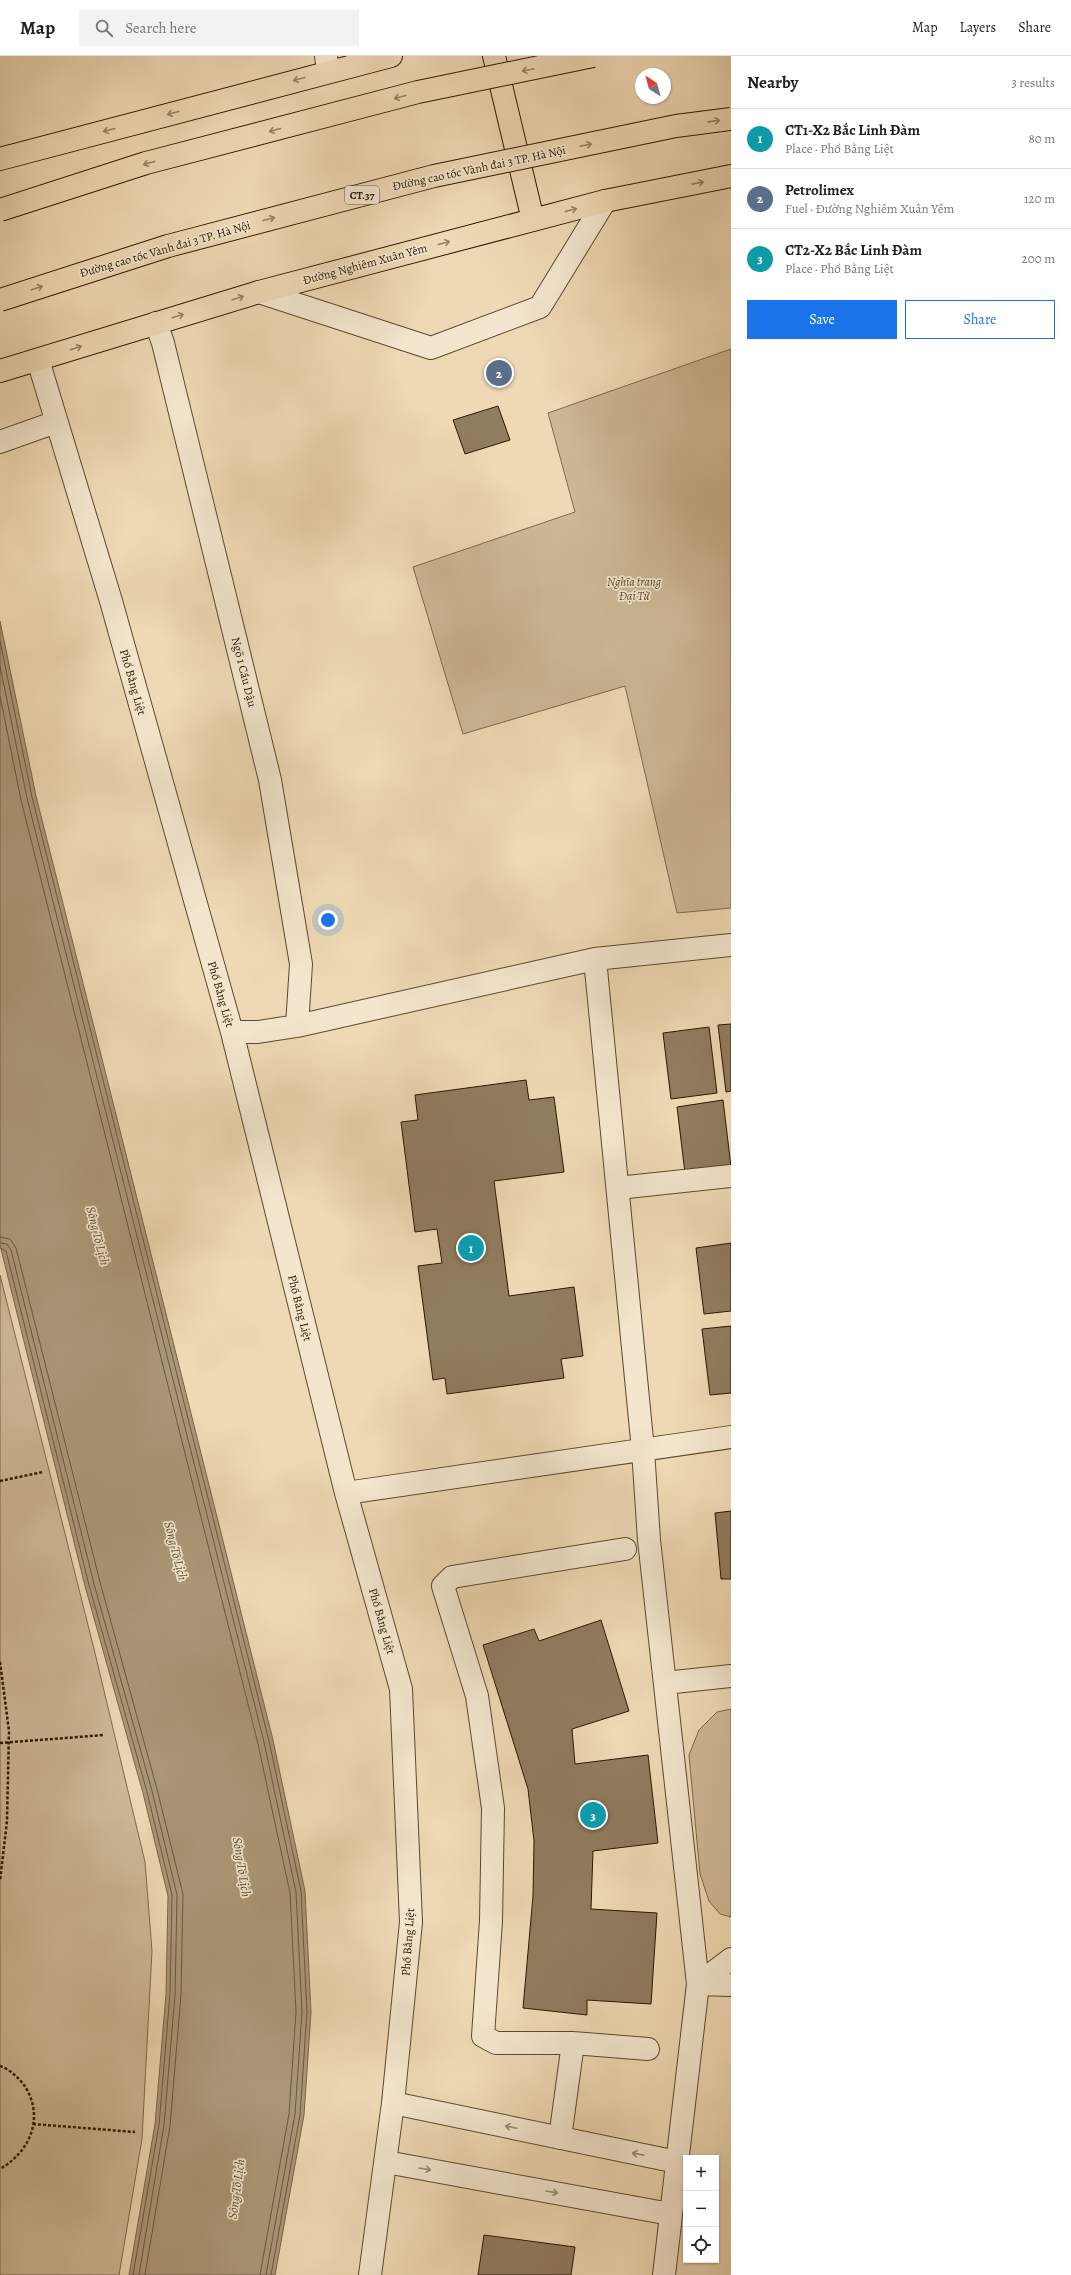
<!DOCTYPE html>
<html lang="en">
<head>
<meta charset="utf-8">
<style>
  :root { --surface:#fff; --page:#f2f2f2; --text:#202124; --muted:#757577; --line:#e0e0e0; --accent:#1a73e8 }
  body { margin:0; font-family:Alegreya,serif; background:var(--page); color:var(--text) }
  .controls { position:absolute; right:12px; bottom:12px; display:grid; overflow:hidden; border-radius:0px; box-shadow:0 1px 3px #0004 }
  .controls button { width:36px; height:36px; display:grid; place-items:center; padding:0; border:0; border-bottom:1px solid var(--line); background:var(--surface); color:var(--text); font:20px sans-serif }
  .compass { position:absolute; left:635px; top:12px; width:36px; height:36px; border-radius:50%; background:var(--surface); box-shadow:0 1px 3px #0004; rotate:324deg }
  .you { position:absolute; left:328px; top:864px; width:14px; height:14px; margin:-10px; border:3px solid #fff; border-radius:50%; background:#1a73e8; box-shadow:0 0 0 6px #1a73e833 }
  .badge { display:grid; place-items:center; width:26px; height:26px; border-radius:50%; background:var(--accent); color:#fff; font-size:13px; font-weight:700 }
  .pin { position:absolute; translate:-50% -50%; border:2px solid #fff; box-shadow:0 1px 4px #0006 }
  .list { margin:0; padding:0; list-style:none }
  h2 { display:flex; justify-content:space-between; align-items:center; height:52px; margin:0; padding:0 16px; font-size:17px }
  h2 small { font-size:13px; font-weight:400; color:var(--muted) }
  .list li { display:grid; grid-template-columns:26px 1fr auto; gap:12px; align-items:center; box-sizing:border-box; height:60px; padding:0 16px; border-top:1px solid var(--line) }
  .list b { display:block; font-size:15px; white-space:nowrap }
  .list p { margin:0; font-size:13px; white-space:nowrap; color:var(--muted) }
  .list em { font-size:13px; font-style:normal; color:var(--muted) }
  .actions { display:flex; gap:8px; padding:12px 16px }
  .actions a { flex:1; padding:9px 0; border:1px solid var(--accent); border-radius:0px; text-align:center; font-size:14px; color:var(--accent) }
  .actions .main { background:var(--accent); color:#fff }
  .icon { flex:none; width:22px; height:22px; fill:none; stroke:currentColor; stroke-width:2; stroke-linecap:round; stroke-linejoin:round }
  .map { position:relative; flex:none; width:731px; height:2219px; overflow:hidden }
  header { display:flex; align-items:center; gap:24px; box-sizing:border-box; height:56px; padding:0 20px; background:var(--surface); border-bottom:1px solid var(--line) }
  header strong { font-size:19px }
  nav { display:flex; gap:22px; margin-inline-start:auto; font-size:14px }
  .search { width:280px; height:36px; background:var(--page); display:flex; align-items:center; gap:10px; box-sizing:border-box; padding:0 14px; border-radius:0px; color:var(--muted); font-size:15px }
  main { display:flex }
  aside { flex:1; background:var(--surface) }
  .map>svg:first-child { display:block }
  .green { fill:#cdb896; stroke:#7c684c }
  .water { fill:#ab9777; stroke:#776448 }
  .lines { fill:none; stroke-linecap:round; stroke-linejoin:round }
  .shore { stroke:#6a583c; stroke-width:1 }
  .building { fill:#907c5e; stroke:#2a1801 }
  .minor-casing { stroke:#5b482e; stroke-width:24 }
  .major-casing { stroke:#2a1801; stroke-width:24 }
  .path { stroke:#2a1801; stroke-width:2.5; stroke-dasharray:3 2; stroke-linecap:butt }
  .minor { stroke:#f4e6ce; stroke-width:22 }
  .major { stroke:#eed9b4; stroke-width:22 }
  .highway-bridge-casing { stroke:#2a1801; stroke-width:24; stroke-linecap:butt }
  .highway-bridge { stroke:#eed9b4; stroke-width:22 }
  .oneway { stroke:#968263 }
  .oneway2 { stroke:#998972 }
  .labels { text-anchor:middle; dominant-baseline:central; stroke-width:3.5; stroke-linejoin:round; paint-order:stroke }
  .shield { fill:#f4e6ce; stroke:#67563e; stroke-width:1 }
  .shield-label { font-size:11px; font-weight:bold; fill:#2a1801 }
  .street-label { font-size:12px; fill:#2a1801; stroke:#f4e6ce }
  .park-label { font-size:12px; font-style:italic; fill:#5b482e; stroke:#f4e6ce }
  .water-label { font-size:13px; font-style:italic; fill:#5e4b30; stroke:#f4e6ce }
</style>
</head>
<body>
<header>
<strong>Map</strong>
<div class="search"><svg class="icon" aria-label="search" viewBox="0 0 24 24"><circle cx="10" cy="10" r="6"/><path d="M15 15l6 6"/></svg>Search here</div>
<nav><a>Map</a><a>Layers</a><a>Share</a></nav>
</header>
<main>
<div class="map">
<svg width="731" height="2219" viewBox="0 0 731 2219">
  <rect width="100%" height="100%" fill="#eed9b4"/>
  <filter id="stains"><feTurbulence type="fractalNoise" baseFrequency=".005" numOctaves="4"/><feColorMatrix values="0 0 0 0 .2 0 0 0 0 .09 0 0 0 0 .02 0 0 0 .5 -.17"/></filter>
  <radialGradient id="worn" r=".72"><stop offset=".6" stop-color="#630" stop-opacity="0"/><stop offset="1" stop-color="#630" stop-opacity=".3"/></radialGradient>
  <path class="green" d="M731 293V852L677 857 625 630 463 678 413 511 575 456 548 357Z
    M0 1219 94 1593 145 1806 152 1895 142 2083 119 2219H0Z
    M731 1653V1861L720 1858 709 1845 700 1818 689 1699 699 1674 717 1656Z"/>
  <path class="water" d="M0 565 36 740 273 1684 305 1835 311 1956 304 2059 275 2219H129L155 2068 166 1938 168 1840 143 1737 85 1530 0 1189Z"/>
  <g class="lines">
    <path class="shore" d="M0 585 32 741 269 1685 301 1835 307 1956 300 2059 271 2219
      M0 610 27 742 264 1686 296 1836 302 1956 295 2058 266 2219
      M0 640 21 744 258 1688 290 1837 296 1956 289 2058 260 2219
      M0 1181 10 1183 16 1192 100 1526 157 1733 183 1838 181 1939 170 2070 145 2219
      M0 1187 7 1188 11 1194 94 1528 152 1735 177 1839 175 1939 164 2069 139 2219
      M0 1192 6 1195 89 1529 147 1736 172 1839 170 1938 159 2069 133 2219"/>
  </g>
  <path class="building" d="M498 350 510 384 465 398 453 364Z
    M731 968V1035L726 1036 718 969Z
    M709 971 717 1037 671 1043 663 977Z
    M526 1024 529 1044 554 1041 564 1116 494 1125 509 1240 574 1231 583 1300 561 1303 564 1322 447 1338 445 1322 433 1324 418 1210 442 1207 437 1173 415 1176 401 1066 418 1064 415 1039Z
    M723 1044 731 1111 685 1117 677 1051Z
    M731 1187V1255L704 1258 696 1192Z
    M731 1270V1337L710 1339 702 1273Z
    M731 1455V1523H721L715 1457Z
    M601 1564 629 1655 572 1673 575 1708 648 1699 658 1787 593 1795 591 1853 657 1857 651 1948 587 1944V1959L523 1952 533 1840 534 1785 528 1733 483 1589 534 1573 539 1585Z
    M484 2179 575 2191 571 2219H478Z"/>
  <g class="lines">
    <defs>
      <path id="minor" d="M326 0 328 16
        M259 236 431 292 540 251 605 145
        M156 267 163 287 270 724 301 908 297 970
        M38 304 111 545 232 976 346 1437 401 1633 411 1866 393 2047 370 2219
        M0 386 56 366
        M595 903 643 1394 649 1484 698 1928 664 2219
        M232 976H258L297 970 595 903 731 889
        M618 1132 731 1120
        M346 1437 731 1381
        M625 1493 452 1521 443 1530 477 1640 493 1752 491 1865 483 1980 496 1987H573L648 1993
        M665 1627 731 1620
        M698 1928 731 1903
        M698 1928 731 1929
        M393 2047 677 2106
        M560 2082 573 1987
        M386 2106 670 2158"/>
      <path id="major" d="M494 0 533 164
        M0 103 391 0
        M0 315 259 236 605 145 731 120"/>
    </defs>
    <use href="#minor" class="minor-casing"/>
    <use href="#major" class="major-casing"/>
    <path class="path" d="M0 1425 43 1416
      M0 1606 9 1675 7 1765 0 1825
      M0 1687 104 1679
      M0 2010C9 2013 18 2021 24 2029 45 2060 31 2095 0 2113
      M33 2068 135 2076"/>
    <use href="#minor" class="minor"/>
    <use href="#major" class="major"/>
    <defs>
      <path id="highway-bridge" d="M0 154 146 107 418 36 593 0
        M0 244 168 190 434 120 676 70 731 63"/>
    </defs>
    <use href="#highway-bridge" class="highway-bridge-casing"/>
    <use href="#highway-bridge" class="highway-bridge"/>
  </g>
  <defs><path id="oneway-shaft" d="M-6 0H5M1.5-3L5.5 0L1.5 3" fill="none" stroke-width="1.6" stroke-linecap="round" stroke-linejoin="round"/></defs>
  <g class="oneway">
    <use href="#oneway-shaft" transform="translate(528 14) rotate(168)"/>
    <use href="#oneway-shaft" transform="translate(299 23) rotate(165)"/>
    <use href="#oneway-shaft" transform="translate(400 41) rotate(165)"/>
    <use href="#oneway-shaft" transform="translate(173 57) rotate(165)"/>
    <use href="#oneway-shaft" transform="translate(714 65) rotate(-8)"/>
    <use href="#oneway-shaft" transform="translate(109 74) rotate(165)"/>
    <use href="#oneway-shaft" transform="translate(275 74) rotate(165)"/>
    <use href="#oneway-shaft" transform="translate(586 89) rotate(-12)"/>
    <use href="#oneway-shaft" transform="translate(149 107) rotate(165)"/>
    <use href="#oneway-shaft" transform="translate(698 127) rotate(-11)"/>
    <use href="#oneway-shaft" transform="translate(571 154) rotate(-14)"/>
    <use href="#oneway-shaft" transform="translate(269 163) rotate(-15)"/>
    <use href="#oneway-shaft" transform="translate(444 187) rotate(-15)"/>
    <use href="#oneway-shaft" transform="translate(37 232) rotate(-18)"/>
    <use href="#oneway-shaft" transform="translate(238 242) rotate(-17)"/>
    <use href="#oneway-shaft" transform="translate(178 260) rotate(-17)"/>
    <use href="#oneway-shaft" transform="translate(76 292) rotate(-18)"/>
  </g>
  <g class="oneway2">
    <use href="#oneway-shaft" transform="translate(511 2071) rotate(-168)"/>
    <use href="#oneway-shaft" transform="translate(638 2098) rotate(-168)"/>
    <use href="#oneway-shaft" transform="translate(425 2113) rotate(10)"/>
    <use href="#oneway-shaft" transform="translate(552 2136) rotate(10)"/>
  </g>
  <g class="labels">
    <rect class="shield" x="345" y="130" width="34" height="18" rx="3"/>
    <g class="shield-label">
      <text x="362" y="139">CT.37</text>
    </g>
    <g class="street-label">
      <text transform="translate(479 112) rotate(-12)">Đường cao tốc Vành đai 3 TP. Hà Nội</text>
      <text transform="translate(165 193) rotate(-16)">Đường cao tốc Vành đai 3 TP. Hà Nội</text>
      <text transform="translate(365 208) rotate(-15)">Đường Nghiêm Xuân Yêm</text>
      <text transform="translate(244 616) rotate(76)">Ngõ 1 Cầu Dậu</text>
      <text transform="translate(133 626) rotate(74)">Phố Bằng Liệt</text>
      <text transform="translate(221 938) rotate(74)">Phố Bằng Liệt</text>
      <text transform="translate(300 1252) rotate(76)">Phố Bằng Liệt</text>
      <text transform="translate(382 1565) rotate(74)">Phố Bằng Liệt</text>
      <text transform="translate(408 1886) rotate(-86)">Phố Bằng Liệt</text>
    </g>
    <g class="park-label">
      <text x="634" y="526">Nghĩa trang<tspan x="634" dy="14">Đại Từ</tspan></text>
    </g>
    <g class="water-label">
      <text transform="translate(98 1180) rotate(76)">Sông Tô Lịch</text>
      <text transform="translate(176 1495) rotate(76)">Sông Tô Lịch</text>
      <text transform="translate(242 1811) rotate(81)">Sông Tô Lịch</text>
      <text transform="translate(236 2133) rotate(-82)">Sông Tô Lịch</text>
    </g>
  </g>
  <rect width="100%" height="100%" filter="url(#stains)"/>
  <rect width="100%" height="100%" fill="url(#worn)"/>
</svg>
<div class="controls">
<button>+</button>
<button>−</button>
<button><svg class="icon" aria-label="locate" viewBox="0 0 24 24"><circle cx="12" cy="12" r="6"/><path d="M12 2v4M12 18v4M2 12h4M18 12h4"/></svg></button>
</div>
<svg class="compass" viewBox="-18 -18 36 36"><path d="M0-13l5 13h-10z" fill="#e53935"/><path d="M0 13l5-13h-10z" fill="#757577"/></svg>
<div class="you"></div>
<div class="pin badge" style="left:471px;top:1192px;background:#0f9aa8">1</div>
<div class="pin badge" style="left:499px;top:317px;background:#5c6f8a">2</div>
<div class="pin badge" style="left:593px;top:1759px;background:#0f9aa8">3</div>
</div>
<aside>
<h2>Nearby<small>3 results</small></h2>
<ul class="list">
<li><span class="badge" style="background:#0f9aa8">1</span><div><b>CT1-X2 Bắc Linh Đàm</b><p>Place · Phố Bằng Liệt</p></div><em>80 m</em></li>
<li><span class="badge" style="background:#5c6f8a">2</span><div><b>Petrolimex</b><p>Fuel · Đường Nghiêm Xuân Yêm</p></div><em>120 m</em></li>
<li><span class="badge" style="background:#0f9aa8">3</span><div><b>CT2-X2 Bắc Linh Đàm</b><p>Place · Phố Bằng Liệt</p></div><em>200 m</em></li>
</ul>
<div class="actions"><a class="main">Save</a><a>Share</a></div>
</aside>
</main>
</body>
</html>
